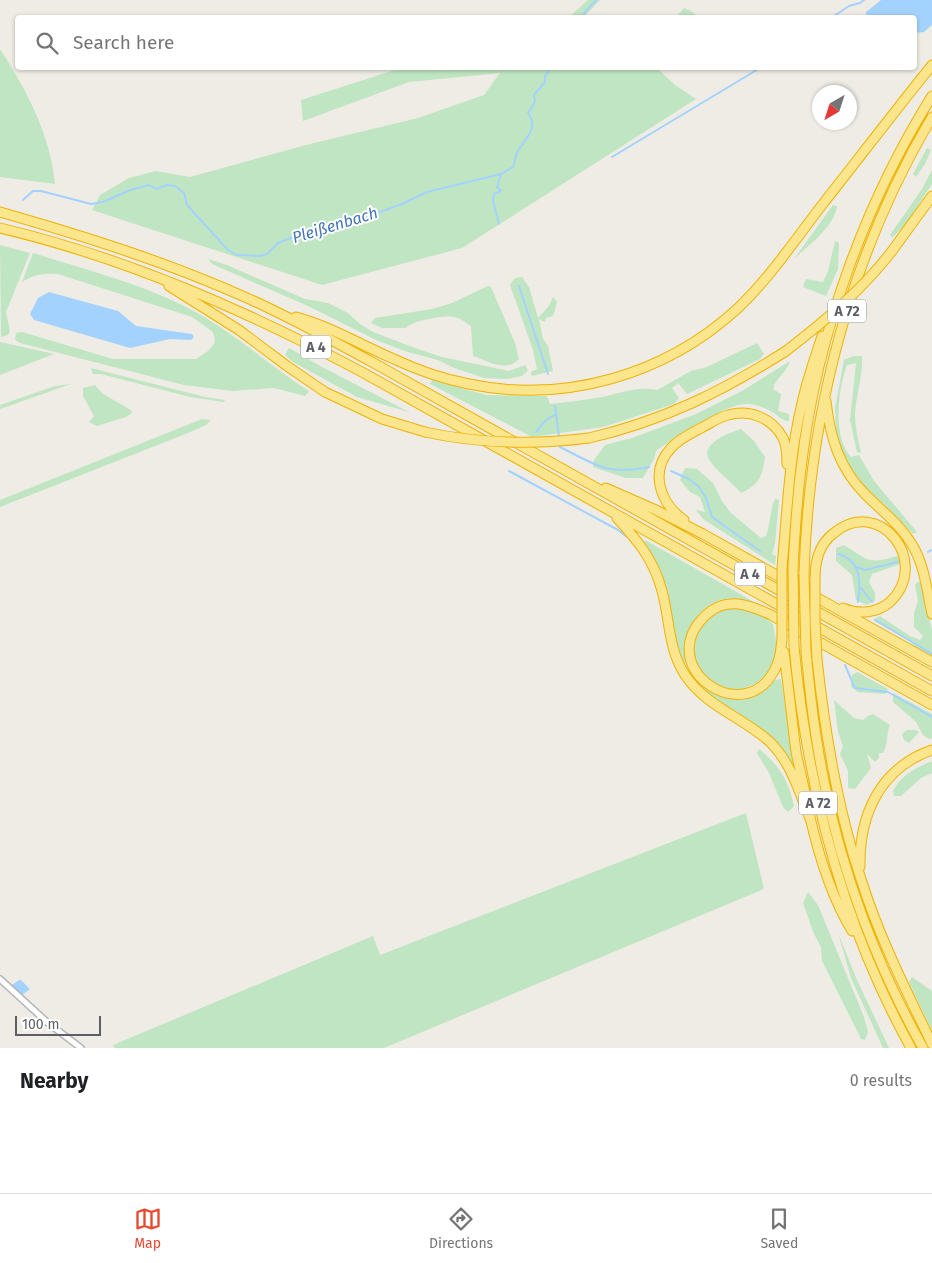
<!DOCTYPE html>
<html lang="en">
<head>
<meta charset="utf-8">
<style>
  :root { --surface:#fff; --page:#f6f6f6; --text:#202124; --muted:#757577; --line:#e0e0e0; --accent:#e74a31 }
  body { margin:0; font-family:"Fira Sans",sans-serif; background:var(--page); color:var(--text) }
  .compass { position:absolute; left:812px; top:85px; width:45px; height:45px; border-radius:50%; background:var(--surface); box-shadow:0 1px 4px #0004; rotate:219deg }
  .scale { position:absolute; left:15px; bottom:12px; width:86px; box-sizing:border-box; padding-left:5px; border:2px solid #5c5f64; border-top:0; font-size:14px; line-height:18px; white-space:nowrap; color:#5c5f64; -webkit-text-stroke:4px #fff; paint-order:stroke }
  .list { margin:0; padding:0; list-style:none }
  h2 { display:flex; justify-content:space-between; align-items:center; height:65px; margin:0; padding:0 20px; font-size:21px }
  h2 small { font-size:16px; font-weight:400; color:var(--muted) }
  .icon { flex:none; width:28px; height:28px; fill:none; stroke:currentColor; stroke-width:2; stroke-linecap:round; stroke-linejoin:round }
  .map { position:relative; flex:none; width:932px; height:1048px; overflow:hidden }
  .search { position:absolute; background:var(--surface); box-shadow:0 1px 4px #0004; left:15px; right:15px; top:15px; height:55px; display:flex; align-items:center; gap:12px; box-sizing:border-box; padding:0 18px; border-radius:5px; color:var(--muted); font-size:19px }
  .sheet { height:145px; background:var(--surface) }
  nav { display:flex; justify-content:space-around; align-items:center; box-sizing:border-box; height:70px; border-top:1px solid var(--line); background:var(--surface); font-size:14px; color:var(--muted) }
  nav a { display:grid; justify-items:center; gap:2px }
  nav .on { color:var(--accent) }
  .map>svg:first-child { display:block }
  .green { fill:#c0e5c2 }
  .water { fill:#a4d2fe }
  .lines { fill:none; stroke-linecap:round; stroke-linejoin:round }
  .stream { stroke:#a4d2fe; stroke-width:2 }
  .minor-casing { stroke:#b4b6bb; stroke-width:8 }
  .motorway-casing { stroke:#eeb204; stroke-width:11 }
  .minor { stroke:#fff; stroke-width:5 }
  .motorway { stroke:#fbe68e; stroke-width:9 }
  .motorway-bridge-casing { stroke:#eeb204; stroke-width:11; stroke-linecap:butt }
  .motorway-bridge { stroke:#fbe68e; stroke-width:9 }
  .labels { text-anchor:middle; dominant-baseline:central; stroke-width:4; stroke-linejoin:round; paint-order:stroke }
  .shield { fill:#fff; stroke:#8d8f92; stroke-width:1 }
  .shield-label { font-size:14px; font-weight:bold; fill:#5c5f64 }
  .water-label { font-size:16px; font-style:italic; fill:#4376b8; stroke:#fff }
</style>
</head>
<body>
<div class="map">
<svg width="932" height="1048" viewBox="0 0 932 1048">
  <rect width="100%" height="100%" fill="#eeece4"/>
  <path class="green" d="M588 0H600L584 17H569Z
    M684 8 691 11 697 16 695 17H676Z
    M0 49C26 89 51 136 55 184L0 177Z
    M401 68 416 70 424 68H573L588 70 594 68H657L675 85 696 99 462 248 322 285 92 210 100 195 129 178 156 171 190 177 306 145 418 118 484 95 500 73 409 82 303 121 301 100Z
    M927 148 931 150 925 164 916 177 913 174Z
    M932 170V184L905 225 892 238 890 235 922 189Z
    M833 205 837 206C834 227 809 245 794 259Z
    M835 241 839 243 838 269 826 296 803 287 806 279 823 282 828 271Z
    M0 245 30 253 6 312 10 331 8 335 1 337Z
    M33 253C86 270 151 286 199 314 238 336 271 367 309 391L305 396 274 388 233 391 184 385 20 343 15 340 16 333 22 332 113 359H196L208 351 213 345 215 341 213 332 192 317 58 274C44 273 35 274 22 282Z
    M208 259 227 265 305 299 328 303 348 313 360 324 373 332 415 348 442 357 509 371 525 365 528 370 522 376 506 379 484 378 454 368 438 360 408 352 376 340 308 306 212 264Z
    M522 277 529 287 538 318 549 306 553 297 557 302 553 316 546 318 545 322 539 319 543 339 548 346 553 371 532 376 531 372 537 369 533 350 510 285 515 278Z
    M488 286 491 287 515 343 519 359C506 373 488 361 473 356L471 326C466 323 459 317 453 317 443 315 412 321 406 328H382L371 323 375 318 432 309 452 303Z
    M0 342 54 354 0 375Z
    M757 343 764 354 760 359 687 394 678 383 672 388 679 398 674 404 603 427 532 437 430 384 432 380 486 395 547 396 550 404C567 402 585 400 602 397 622 393 637 386 657 390L691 371 707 367Z
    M289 348 322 367 409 412 357 397 293 362 285 355Z
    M854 356H862C863 376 856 395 855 414 855 427 858 440 861 453L857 452 850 420 856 363 847 365C838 390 832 437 851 457L859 455 874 481 917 532 913 534 882 502 866 488 847 463 836 436 835 408 844 360Z
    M790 361C787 373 775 378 773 389L781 394 778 411 789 414V421C782 421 778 415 772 412 765 408 758 405 750 404 729 401 674 438 656 451L654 459 643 478H626L593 467 594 460 605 445 632 438 696 414 742 391Z
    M91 368 205 397 225 400 224 402 190 397 101 374H93Z
    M71 384 0 409V405L55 386Z
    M95 385 103 394 131 410 132 413 126 417 97 426 89 422 94 416 83 396V388Z
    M202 419 211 420 206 425 188 433 0 507V500Z
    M741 429 753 440 765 457C762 477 760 484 741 493 732 482 717 472 710 461 698 444 729 433 741 429Z
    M685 468 697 469 713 483 722 501 731 513 761 538 766 536C770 525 770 510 775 499L779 500 775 543 772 554 776 556 775 565 703 519 696 510 705 512 700 497 690 492 680 480Z
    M645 540 763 607C748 607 736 591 713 603 673 624 680 686 724 697 736 699 754 693 764 687 771 683 772 680 781 679L794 765 779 746 766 733 710 695 694 679 683 660 676 641 668 593 661 571 645 543Z
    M844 545C868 560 868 565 897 556L900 561V564L872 574 869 582 875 593V601L866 605 856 600 852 575 836 561V548Z
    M920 581 932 630V656L915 647 908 639 878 623 874 619 880 616 910 636 920 640 923 636 914 627V613L918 601 915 584Z
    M730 607C749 609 758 611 773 624L777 646 774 661 767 674 755 684 739 690 723 689 701 674 693 654 698 628 717 611Z
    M857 672 888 689 885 694 858 692 851 687 852 675Z
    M893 693 932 714V738L929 739 923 735 916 722 893 702Z
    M834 700 854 718 863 720 868 716 873 714 890 725C886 734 888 745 883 753H879V758L875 762 867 754 871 768 855 789 848 788V771L840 754 843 746 838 732Z
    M907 730H915L919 732 909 743 904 740 902 734Z
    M759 749C779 765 789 781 794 806L788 812 783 807 769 773 757 753Z
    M932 761V773L921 778 901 796H894L893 791C901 775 916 768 932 761Z
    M746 813 764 889 384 1048H115L113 1045 373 936 380 955Z
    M808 892 818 905 827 927 864 1017 868 1032 865 1040 861 1039 822 961 821 947 814 934 803 903Z
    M838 933 857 980 889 1048H883L851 978Z
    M912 977 932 991V1031L909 982Z"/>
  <path class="water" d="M881 0H932V25L924 32 915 33 914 18 867 17 866 12Z
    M49 292 118 311 136 326 192 334 194 337 191 340 170 339 130 348 34 320 30 314 38 298Z
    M19 980H21L30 989 22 995 12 985Z"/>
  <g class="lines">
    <path class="stream" d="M580 18 596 0
      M831 18 849 6 860 3 864 0
      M612 157 760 68
      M23 200 33 191H41L91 204 103 202 130 190 149 185 156 189 167 185 175 186 184 193 187 205 228 250 237 255 259 256 267 254 278 243 322 226 380 212 402 204 427 192 501 174 513 167C515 162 515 156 518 151 526 137 539 129 528 113L535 102 534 95 545 82V76L551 68
      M499 224 493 201 494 194 501 191 497 187 501 174
      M519 286 548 374
      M555 406 559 437
      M536 432 546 420 556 414
      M560 444V447L564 449C599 467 609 475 649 467
      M509 471 618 530 627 537
      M671 471 689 479 699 487 706 498 712 517 760 551
      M928 552 931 550
      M838 554C861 560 861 582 858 602
      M857 567 865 570 898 562
      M861 588 872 602
      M875 620 932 654
      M845 665 855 688 888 692 932 717"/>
    <defs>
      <path id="minor" d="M0 979 48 1023 81 1048"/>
      <path id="motorway" d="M0 212C84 236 167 262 247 298 290 317 331 340 372 362L932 676
        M0 228C127 258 247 311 362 372L932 691
        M892 251 932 196
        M169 286 239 330 287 366 325 392 382 419 425 432
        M296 317C330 326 361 345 394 359 417 370 443 379 469 384 564 404 665 375 737 309 769 279 795 240 822 205 859 158 895 111 932 65
        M826 401C830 437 839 468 865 494 882 511 902 526 914 548 925 568 927 592 932 614
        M589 438C663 421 723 391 786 351
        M606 488 656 510 703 534 932 662
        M617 518C638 541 654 560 662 591 670 620 668 649 685 675 706 707 745 718 771 743 792 764 800 795 811 821
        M684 520C660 503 649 472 671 448 680 438 692 433 703 427 711 423 719 417 728 415 750 409 772 418 783 438 787 446 787 456 787 464
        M793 567C795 531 797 496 802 461 817 335 865 203 932 96
        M782 568C787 513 789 457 802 403 807 380 815 358 822 336
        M804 574C809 414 850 255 932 117
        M815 581C815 562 818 545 834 533 879 495 932 562 890 602 877 613 859 615 843 608
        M782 638C781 649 780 661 774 671 742 730 651 665 707 614 727 596 750 605 771 615L932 705
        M794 646C807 786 842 924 911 1048
        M784 652 796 752 806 797
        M806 652C810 695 815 738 824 781 842 873 877 966 923 1048
        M817 659C825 733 837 808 861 879 879 937 906 990 932 1044
        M810 817C819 857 831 896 852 931
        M860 867C859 815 880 768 932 750"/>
    </defs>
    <use href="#minor" class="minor-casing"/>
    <use href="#motorway" class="motorway-casing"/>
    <use href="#minor" class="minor"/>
    <use href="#motorway" class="motorway"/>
    <defs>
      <path id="motorway-bridge" d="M786 351C825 321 862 290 892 251
        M425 432C480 444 533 445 589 438
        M793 567 794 646
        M804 574 806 652
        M815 581V620L817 659
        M782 638V568"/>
    </defs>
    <use href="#motorway-bridge" class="motorway-bridge-casing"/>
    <use href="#motorway-bridge" class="motorway-bridge"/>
  </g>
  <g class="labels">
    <g class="shield">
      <rect x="828" y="299.5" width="38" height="23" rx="4"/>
      <rect x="301" y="335.5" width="30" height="23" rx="4"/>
      <rect x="735" y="562.5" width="30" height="23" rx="4"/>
      <rect x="799" y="791.5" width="38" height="23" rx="4"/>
    </g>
    <g class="shield-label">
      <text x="847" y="311">A 72</text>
      <text x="316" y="347">A 4</text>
      <text x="750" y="574">A 4</text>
      <text x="818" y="803">A 72</text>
    </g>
    <g class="water-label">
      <text transform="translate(335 225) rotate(-17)">Pleißenbach</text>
    </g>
  </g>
</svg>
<svg class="compass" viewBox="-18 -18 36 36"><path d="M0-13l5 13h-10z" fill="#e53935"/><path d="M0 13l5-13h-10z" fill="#757577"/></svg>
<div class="scale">100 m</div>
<div class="search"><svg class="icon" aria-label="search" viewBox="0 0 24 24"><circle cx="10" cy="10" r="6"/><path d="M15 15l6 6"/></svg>Search here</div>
</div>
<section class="sheet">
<h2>Nearby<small>0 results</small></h2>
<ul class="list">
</ul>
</section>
<nav>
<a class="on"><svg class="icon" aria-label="map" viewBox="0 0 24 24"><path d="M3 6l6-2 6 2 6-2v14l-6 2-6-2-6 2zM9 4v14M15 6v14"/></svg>Map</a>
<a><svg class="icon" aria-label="directions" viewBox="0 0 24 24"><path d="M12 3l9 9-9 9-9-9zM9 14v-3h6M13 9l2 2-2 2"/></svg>Directions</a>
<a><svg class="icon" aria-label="saved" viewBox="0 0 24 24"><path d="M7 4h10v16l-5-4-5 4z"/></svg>Saved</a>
</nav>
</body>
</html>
